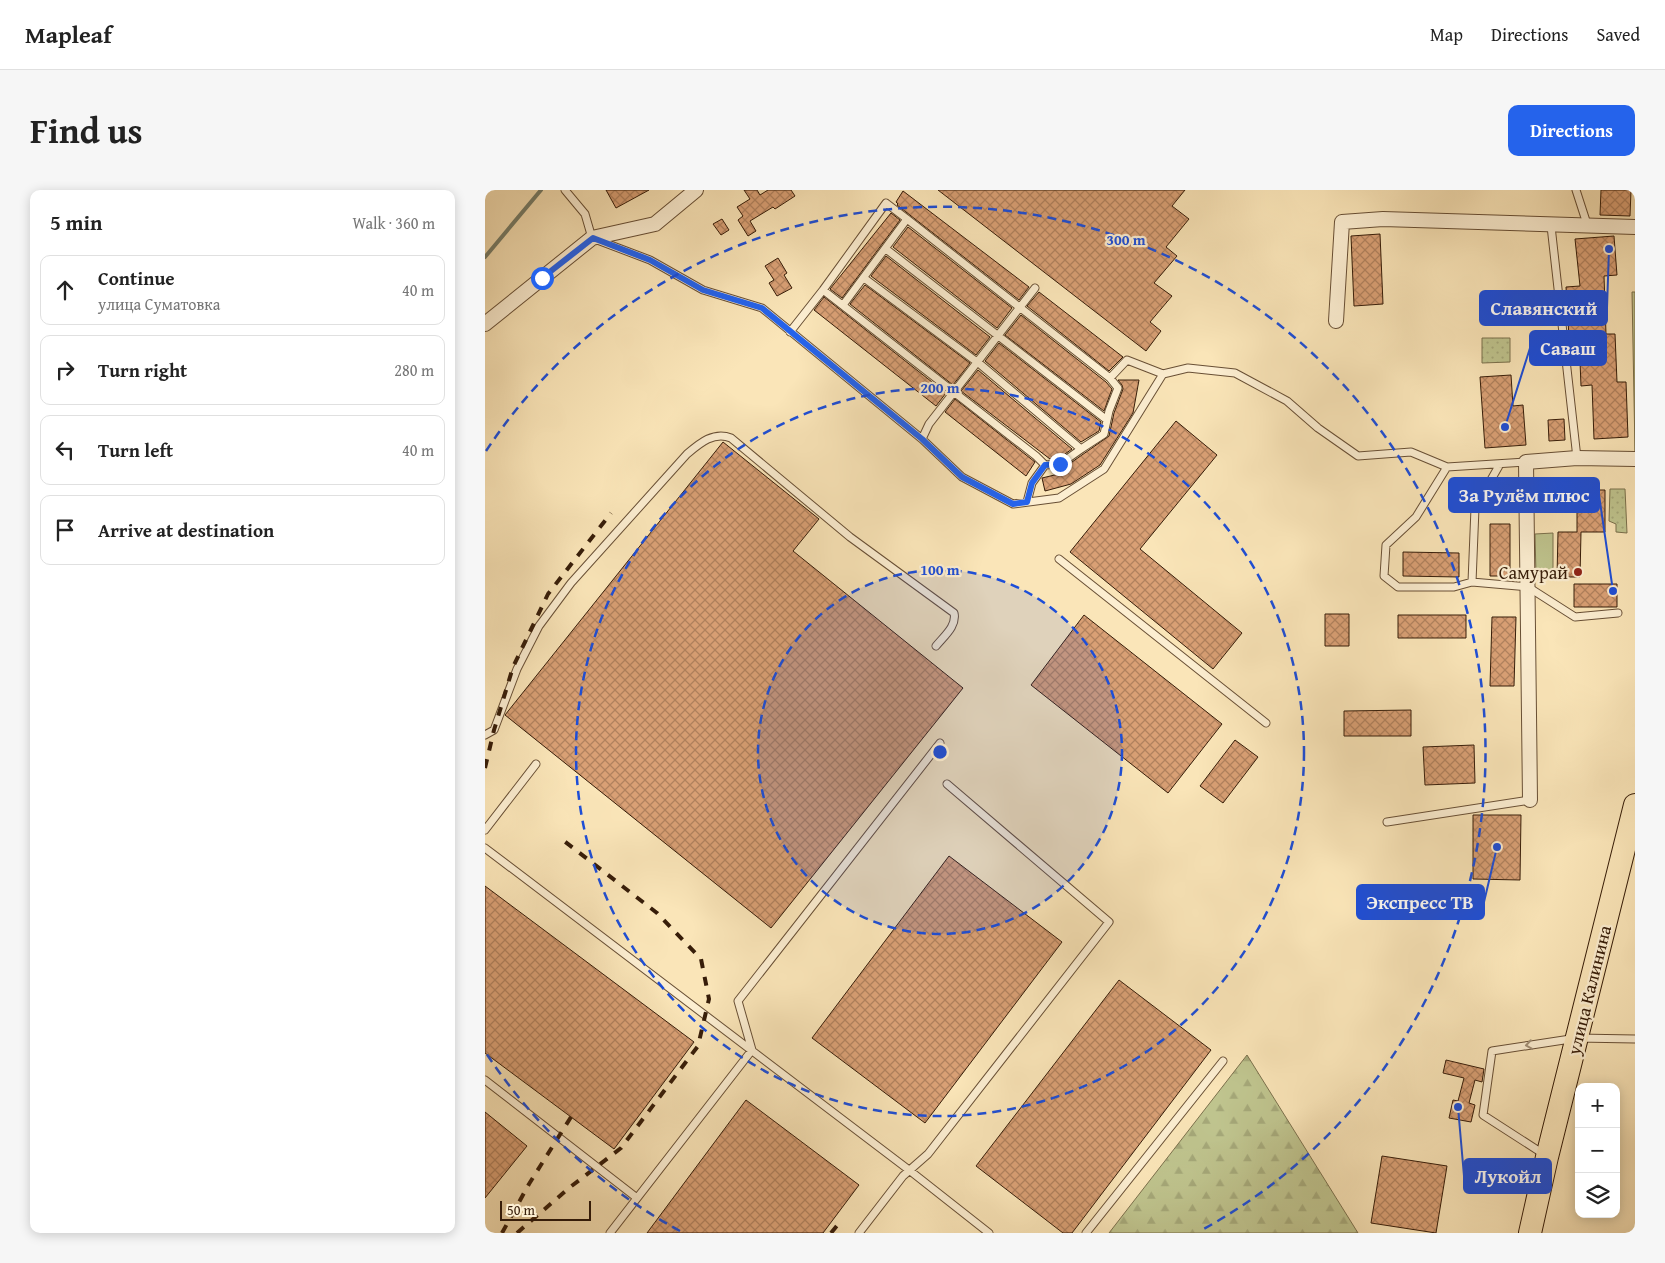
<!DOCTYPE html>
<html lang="en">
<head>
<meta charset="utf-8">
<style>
  :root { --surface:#fff; --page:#f6f6f6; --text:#222; --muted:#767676; --line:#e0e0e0; --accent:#2563eb }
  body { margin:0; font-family:"Gentium Book Plus",serif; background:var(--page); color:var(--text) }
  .controls { position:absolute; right:15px; bottom:15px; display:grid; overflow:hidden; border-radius:10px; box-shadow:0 2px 12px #0003 }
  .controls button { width:45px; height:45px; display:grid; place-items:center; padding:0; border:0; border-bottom:1px solid var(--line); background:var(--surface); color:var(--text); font:25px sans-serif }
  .scale { position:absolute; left:15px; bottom:12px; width:91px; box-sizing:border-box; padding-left:5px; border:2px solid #371d09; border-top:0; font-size:14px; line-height:18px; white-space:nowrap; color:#371d09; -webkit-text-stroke:4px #fceed1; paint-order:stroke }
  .stop { position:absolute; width:15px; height:15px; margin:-11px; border:4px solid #2563eb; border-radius:50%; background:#fff }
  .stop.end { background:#2563eb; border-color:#fff; box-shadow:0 1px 5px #0008 }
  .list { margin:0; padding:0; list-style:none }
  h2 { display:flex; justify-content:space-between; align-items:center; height:65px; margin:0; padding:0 20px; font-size:21px }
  h2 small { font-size:16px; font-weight:400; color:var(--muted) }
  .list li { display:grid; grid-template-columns:32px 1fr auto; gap:15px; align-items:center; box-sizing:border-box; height:70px; margin:0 10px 10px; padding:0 10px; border:1px solid var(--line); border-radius:10px }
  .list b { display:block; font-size:19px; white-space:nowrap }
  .list p { margin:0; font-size:16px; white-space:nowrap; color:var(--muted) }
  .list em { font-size:16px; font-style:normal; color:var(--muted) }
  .icon { flex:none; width:28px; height:28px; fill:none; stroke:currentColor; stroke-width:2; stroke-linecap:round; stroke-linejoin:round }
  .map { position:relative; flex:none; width:1150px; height:1043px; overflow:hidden; border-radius:10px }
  header { display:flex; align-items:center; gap:30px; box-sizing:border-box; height:70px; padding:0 25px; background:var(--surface); border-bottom:1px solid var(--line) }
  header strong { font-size:24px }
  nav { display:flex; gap:28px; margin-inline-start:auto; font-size:18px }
  .intro { display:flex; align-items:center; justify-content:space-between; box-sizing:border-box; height:120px; padding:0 30px }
  h1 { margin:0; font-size:35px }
  .button { padding:12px 22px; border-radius:10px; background:var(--accent); color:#fff; font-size:18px; font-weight:700 }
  main { display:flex; gap:30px; padding:0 30px }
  aside { flex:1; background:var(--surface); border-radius:10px; box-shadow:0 2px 12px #0003 }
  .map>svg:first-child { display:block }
  .green { fill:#bfc48e; stroke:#7b704c }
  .forest { fill:url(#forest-firs); stroke:#7b704c }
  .park { fill:url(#park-dots); stroke:#7b704c }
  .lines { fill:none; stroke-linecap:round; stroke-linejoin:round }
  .stream { stroke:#757e6b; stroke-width:4 }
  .building { fill:url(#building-cross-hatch); stroke:#371d09 }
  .lane-casing { stroke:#684f35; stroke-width:9 }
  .street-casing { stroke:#684f35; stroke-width:16 }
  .primary-casing { stroke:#371d09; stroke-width:24 }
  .lane { stroke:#fceed1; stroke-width:7 }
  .street { stroke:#fceed1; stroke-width:14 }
  .primary { stroke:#fae5b8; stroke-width:22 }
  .rail { stroke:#371d09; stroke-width:4; stroke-dasharray:9 9; stroke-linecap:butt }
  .oneway { stroke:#a39077 }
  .route { stroke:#2563eb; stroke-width:6 }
  .ring { fill:none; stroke:#1d4ed8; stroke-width:2.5; stroke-dasharray:9 6 }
  .poi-dot { fill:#8f2418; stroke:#fceed1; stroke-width:2 }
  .labels { text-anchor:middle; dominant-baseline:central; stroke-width:4.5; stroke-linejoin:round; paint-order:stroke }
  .poi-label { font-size:18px; fill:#371d09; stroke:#fceed1; text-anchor:end }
  .street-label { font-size:18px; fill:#371d09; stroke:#fceed1 }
  .centre { fill:#1d4ed8; stroke:#fceed1; stroke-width:2.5 }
  .ring-label { font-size:15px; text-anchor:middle; font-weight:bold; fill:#1d4ed8; stroke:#fceed1; stroke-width:4.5; stroke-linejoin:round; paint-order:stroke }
  .leader { fill:none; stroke:#1d4ed8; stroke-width:2 }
  .callout-dot { fill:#1d4ed8; stroke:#fceed1; stroke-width:2 }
  .callout { fill:#1d4ed8; stroke:#1d4ed8; stroke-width:2 }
  .callout-label { font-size:19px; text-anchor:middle; font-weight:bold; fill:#fff }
</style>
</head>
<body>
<header>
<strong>Mapleaf</strong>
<nav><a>Map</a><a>Directions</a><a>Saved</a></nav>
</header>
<div class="intro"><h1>Find us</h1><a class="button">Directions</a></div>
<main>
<aside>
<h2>5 min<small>Walk · 360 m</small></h2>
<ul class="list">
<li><svg class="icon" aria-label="ahead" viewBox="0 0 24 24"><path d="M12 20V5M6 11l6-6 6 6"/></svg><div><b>Continue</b><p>улица Суматовка</p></div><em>40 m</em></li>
<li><svg class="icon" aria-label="right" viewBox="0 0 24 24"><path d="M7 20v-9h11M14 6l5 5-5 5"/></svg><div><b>Turn right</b></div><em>280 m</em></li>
<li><svg class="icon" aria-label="left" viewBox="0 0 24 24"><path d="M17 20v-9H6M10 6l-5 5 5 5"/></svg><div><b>Turn left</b></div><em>40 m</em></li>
<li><svg class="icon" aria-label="arrive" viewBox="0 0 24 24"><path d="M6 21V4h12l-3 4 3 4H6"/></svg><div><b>Arrive at destination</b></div></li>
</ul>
</aside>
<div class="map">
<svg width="1150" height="1043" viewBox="0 0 1150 1043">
  <defs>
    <pattern id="forest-firs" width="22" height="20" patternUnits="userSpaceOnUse" patternTransform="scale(1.25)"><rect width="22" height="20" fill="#bfc48e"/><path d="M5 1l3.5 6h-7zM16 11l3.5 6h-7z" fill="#a5a879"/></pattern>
    <pattern id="park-dots" width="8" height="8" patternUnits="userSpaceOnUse" patternTransform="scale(1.25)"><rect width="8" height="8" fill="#bfc48e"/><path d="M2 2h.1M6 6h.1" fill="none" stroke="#a5a879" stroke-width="1.8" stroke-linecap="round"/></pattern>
    <pattern id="building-cross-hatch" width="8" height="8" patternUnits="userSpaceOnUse" patternTransform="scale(1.25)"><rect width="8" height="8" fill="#d9a075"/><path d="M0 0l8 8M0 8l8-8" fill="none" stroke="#b1825e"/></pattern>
  </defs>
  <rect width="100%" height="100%" fill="#fae5b8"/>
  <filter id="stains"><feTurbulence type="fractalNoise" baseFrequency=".004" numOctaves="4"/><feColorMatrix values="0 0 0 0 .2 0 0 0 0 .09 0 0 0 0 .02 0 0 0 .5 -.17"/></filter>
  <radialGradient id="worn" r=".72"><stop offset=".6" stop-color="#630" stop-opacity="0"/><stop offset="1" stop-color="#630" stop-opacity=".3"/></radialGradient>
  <path class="green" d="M1147 102H1150V261Z
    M1068 343V385H1051L1050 344Z"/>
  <path class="forest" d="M762 865 873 1043H624Z"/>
  <path class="park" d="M997 148H1025V172L997 173Z
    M1125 299H1140L1142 343 1131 342V334L1124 331Z"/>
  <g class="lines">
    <path class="stream" d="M0 67 56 0"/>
  </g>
  <path class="building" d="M121 0H164L131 18Z
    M259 0H272L275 5 283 0H306L310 6 290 19 288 17 265 31 271 41 263 46 253 30 258 26 252 17 265 9Z
    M453 0H700L687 16 704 29 681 57 692 66 669 93 687 106 665 132 676 141 661 161Z
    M1116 0H1146L1145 26 1115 25Z
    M418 1 544 97 534 110 412 15 413 14 411 12Z
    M406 23 415 30 357 108 345 99Z
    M237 29 244 40 236 45 228 34Z
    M423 37 527 118 512 138 408 57Z
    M895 44 898 114 869 116 866 46Z
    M1129 46 1132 85 1119 86 1121 144H1130L1132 192H1141L1143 247 1109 249 1107 195 1096 196 1094 147H1084L1081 97 1095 96 1090 49Z
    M401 66 505 147 491 165 386 86Z
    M293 68 302 83 299 85 307 98 292 106 284 93 289 90 280 76Z
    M380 95 485 173 468 195 365 114Z
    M554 102 638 167 624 181 542 116Z
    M339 107 461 203 451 216 329 120Z
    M536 125 621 192 627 199 619 221 520 145Z
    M514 153 616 232 614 241 596 252 500 171Z
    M493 180 587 259 573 269H565L476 201Z
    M1026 185 1028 216 1038 215 1041 255 1000 258 995 187Z
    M633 190H654L648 223 615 275 586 294 560 301 557 288 582 282 577 279 624 246 629 223 638 199 637 195Z
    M470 209 550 272 541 286 460 222Z
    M1079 229 1080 250 1064 251 1063 230Z
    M691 231 732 265 655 359 757 443 728 479 585 362Z
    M238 252 334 329 308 361 478 498 286 738 20 525Z
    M1092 300H1120V342H1096L1095 387H1072L1073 342H1092Z
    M1005 334H1025V386H1005Z
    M918 362 974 363V387L918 386Z
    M1089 394H1132V417H1089Z
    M840 424H864V456H840Z
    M599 425 737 534 683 603 546 495Z
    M913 425H981V448H913Z
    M1007 427H1031L1029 496H1005Z
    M926 520V546H859V521Z
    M750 550 773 567 738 613 715 596Z
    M989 555 990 593 940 595 938 557Z
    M988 625H1036L1035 690 988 689Z
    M464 666 577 752 440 933 327 848Z
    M0 696 209 852 129 959 0 863Z
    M634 790 726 860 587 1043H578L491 976Z
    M961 870 999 879 997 892 990 890 984 913 990 915 986 932 964 928 968 910 973 911 979 888 958 883Z
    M261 910 374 995 338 1043H162Z
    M0 922 42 956 0 1008Z
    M897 966 962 976 951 1043 886 1033Z"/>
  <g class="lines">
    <defs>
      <path id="lane" d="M80 0 100 24 107 48 165 70 218 100 277 118 437 249
        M1091 0 1103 37
        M1066 36 1092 268
        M401 59 622 230
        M550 98 444 234 437 249 477 287 528 314 574 308 619 279 678 184 703 178 750 183 802 211 833 238 873 266 926 262 962 277 1041 272
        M338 100 551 266 560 275 575 274 599 257
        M358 115 422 29 625 188 633 198 624 221 619 244 596 259 496 175 379 88
        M305 142 338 100 401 13 422 29
        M625 188 642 170 678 184
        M962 277 931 327 901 355 899 386 913 397H969L987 392 990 318 1015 274
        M542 312 547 293 560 275
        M574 369 781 533
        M987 392 1043 397 1090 427 1133 423
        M0 545 9 540 32 479 54 436 86 393 202 264C215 253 229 241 246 248L365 347 469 423C472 436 459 446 451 456
        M902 632 1045 610
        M0 640 51 574
        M0 658 424 980 504 1043
        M0 890 152 1008
        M1060 965 998 925 1007 861 1092 848 1150 849
        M125 1043 267 860 253 811 455 553
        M374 1043 418 986 443 964 624 732 462 594
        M601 1043 738 871"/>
      <path id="street" d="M851 131 857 32 898 29 1150 37
        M0 134 107 48 170 34 211 0
        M1045 610 1041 272 1092 268 1150 269"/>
      <path id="primary" d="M1045 1043 1062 967 1150 615"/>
    </defs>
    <use href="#lane" class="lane-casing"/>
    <use href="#street" class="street-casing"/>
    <use href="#primary" class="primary-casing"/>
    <use href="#lane" class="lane"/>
    <use href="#street" class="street"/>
    <use href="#primary" class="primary"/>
    <path class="rail" d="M0 578 9 540 28 477 63 404 126 323
      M17 1043 44 994 86 927
      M32 1043 84 998 136 958 213 856 224 809 216 769 172 723 74 647
      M346 1043 355 1032"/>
  </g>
  <defs><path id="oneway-chevron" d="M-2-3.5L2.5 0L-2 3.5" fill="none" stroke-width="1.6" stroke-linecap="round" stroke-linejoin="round" transform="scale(1.25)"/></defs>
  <use class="oneway" href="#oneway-chevron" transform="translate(1044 855) rotate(171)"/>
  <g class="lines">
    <path class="route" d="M57 88 108 48 165 70 218 100 277 118 437 249 477 287 528 314 542 312 547 293 560 275 575 274"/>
  </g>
  <circle cx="455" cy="562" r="182" fill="#1d4ed8" fill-opacity=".12"/>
  <g class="ring">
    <circle cx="455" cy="562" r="182"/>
    <circle cx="455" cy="562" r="364"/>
    <path d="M195 1041A545 545 0 0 1 1 863M1 261A545 545 0 1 1 715 1041"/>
  </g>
  <circle class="poi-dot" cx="1093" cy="382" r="5"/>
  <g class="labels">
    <g class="poi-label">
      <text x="1083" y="382">Самурай</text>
    </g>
    <g class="street-label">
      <text transform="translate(1104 800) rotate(-76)">улица Калинина</text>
    </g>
  </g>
  <circle cx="455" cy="562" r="8" class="centre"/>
  <g class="ring-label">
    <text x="641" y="55">300 m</text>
    <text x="455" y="203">200 m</text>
    <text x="455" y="385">100 m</text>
  </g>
  <path class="leader" d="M1124 59L1122 118M1020 237L1045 158M1128 401L1114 305M1012 657L999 712M973 917L979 986"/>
  <g class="callout-dot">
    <circle cx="1124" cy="59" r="5"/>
    <circle cx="1020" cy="237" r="5"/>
    <circle cx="1128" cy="401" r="5"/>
    <circle cx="1012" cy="657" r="5"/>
    <circle cx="973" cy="917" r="5"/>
  </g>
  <g class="callout">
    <rect x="995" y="101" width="127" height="34" rx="5"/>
    <rect x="1045" y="141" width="76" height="34" rx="5"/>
    <rect x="964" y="288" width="150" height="34" rx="5"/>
    <rect x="872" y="695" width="127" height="34" rx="5"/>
    <rect x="979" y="969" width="87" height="34" rx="5"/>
  </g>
  <g class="callout-label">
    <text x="1059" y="125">Славянский</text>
    <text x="1083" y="165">Саваш</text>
    <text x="1039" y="312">За Рулём плюс</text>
    <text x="935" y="719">Экспресс ТВ</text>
    <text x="1023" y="993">Лукойл</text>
  </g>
  <rect width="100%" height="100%" filter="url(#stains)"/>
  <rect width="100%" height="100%" fill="url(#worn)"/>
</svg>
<div class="controls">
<button>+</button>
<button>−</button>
<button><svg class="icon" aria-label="layers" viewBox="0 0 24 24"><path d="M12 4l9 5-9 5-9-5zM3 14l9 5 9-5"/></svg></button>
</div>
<div class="scale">50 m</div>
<div class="stop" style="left:57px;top:88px"></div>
<div class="stop end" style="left:575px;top:274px"></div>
</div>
</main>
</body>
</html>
